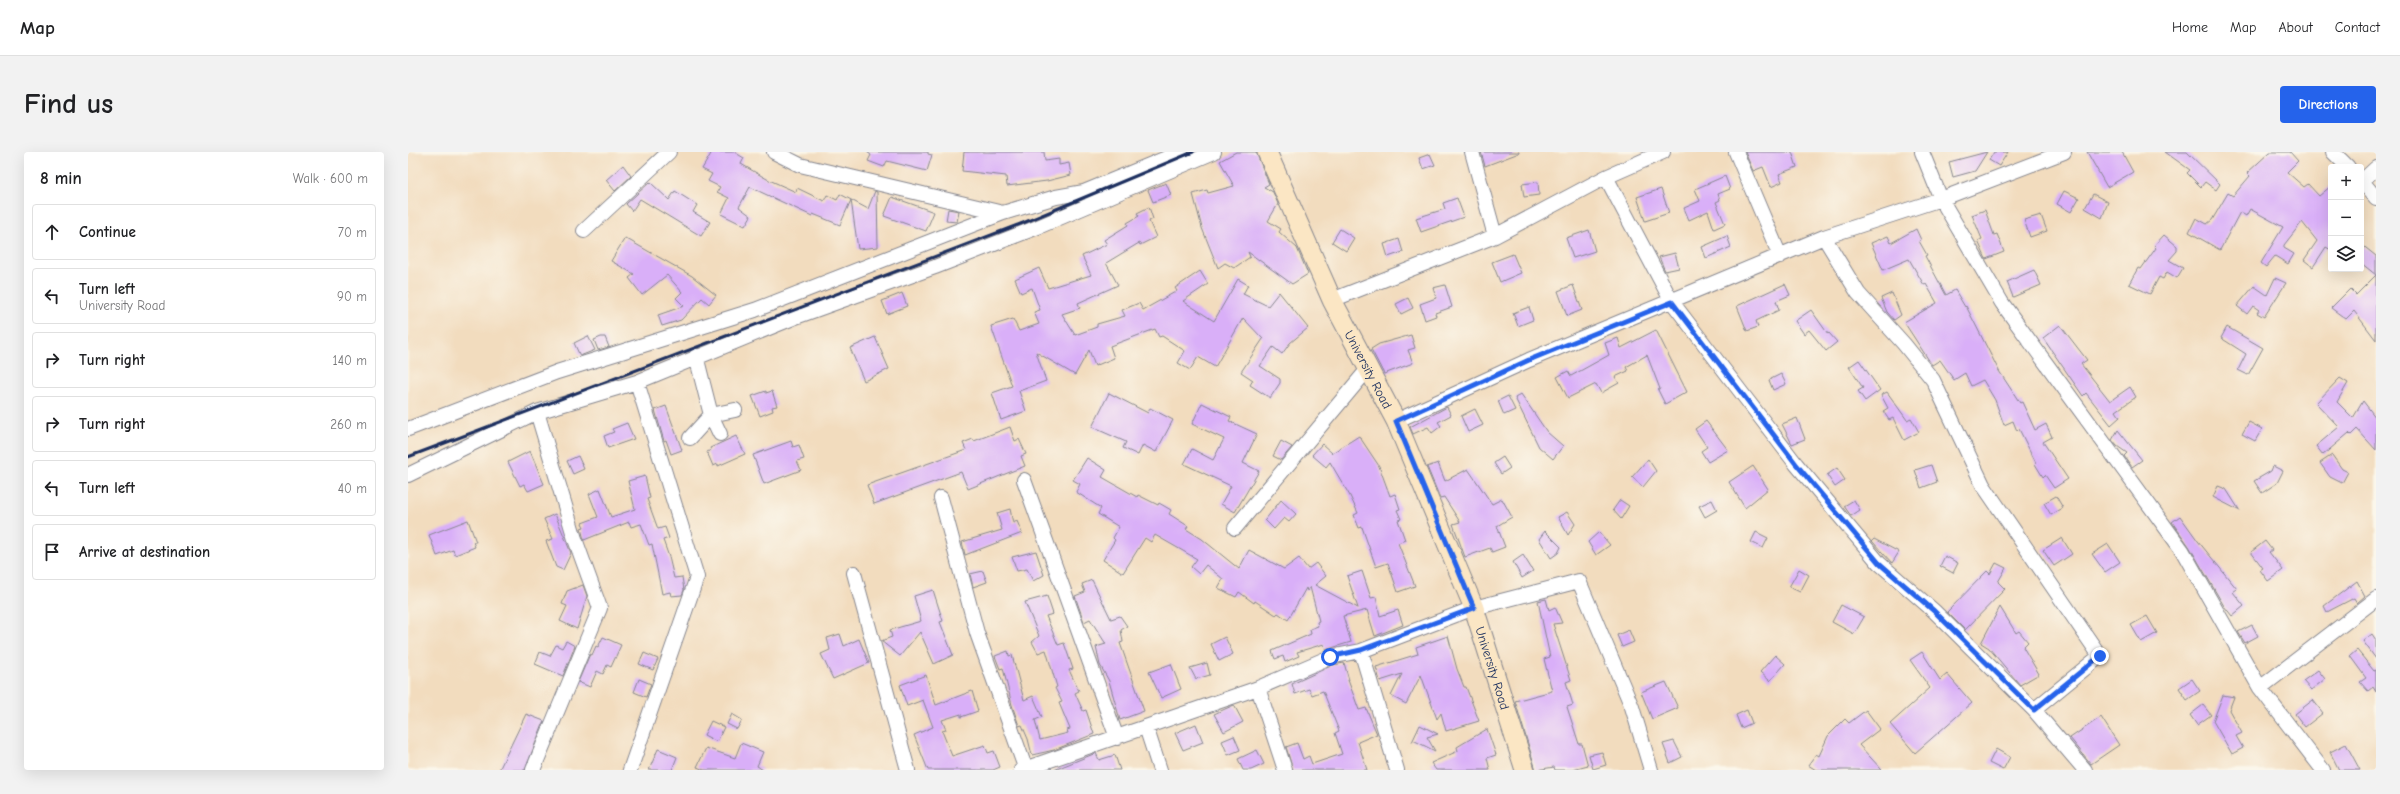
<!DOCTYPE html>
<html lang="en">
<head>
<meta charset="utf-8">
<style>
  :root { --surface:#fff; --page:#f2f2f2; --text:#202124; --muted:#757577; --line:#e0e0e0; --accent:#2563eb }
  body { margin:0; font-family:"Comic Neue",sans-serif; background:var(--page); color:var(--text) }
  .controls { position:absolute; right:12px; top:12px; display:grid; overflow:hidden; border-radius:4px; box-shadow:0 4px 16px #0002 }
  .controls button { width:36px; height:36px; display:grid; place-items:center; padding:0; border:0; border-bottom:1px solid var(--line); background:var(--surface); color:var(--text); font:20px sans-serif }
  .stop { position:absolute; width:12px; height:12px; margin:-9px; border:3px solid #2563eb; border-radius:50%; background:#fff }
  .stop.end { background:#2563eb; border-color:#fff; box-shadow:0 1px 4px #0008 }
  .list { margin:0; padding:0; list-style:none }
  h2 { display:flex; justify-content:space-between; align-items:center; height:52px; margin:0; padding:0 16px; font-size:17px }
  h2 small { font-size:13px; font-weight:400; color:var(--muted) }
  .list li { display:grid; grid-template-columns:26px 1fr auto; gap:12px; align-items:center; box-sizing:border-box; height:56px; margin:0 8px 8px; padding:0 8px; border:1px solid var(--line); border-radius:4px }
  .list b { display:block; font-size:15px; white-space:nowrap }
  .list p { margin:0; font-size:13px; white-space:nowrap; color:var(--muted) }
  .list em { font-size:13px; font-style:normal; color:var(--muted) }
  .icon { flex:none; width:22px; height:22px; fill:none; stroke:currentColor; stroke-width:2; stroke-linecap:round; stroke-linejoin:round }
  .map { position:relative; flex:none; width:1968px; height:618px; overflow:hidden; border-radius:4px }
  header { display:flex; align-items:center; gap:24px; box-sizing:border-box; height:56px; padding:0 20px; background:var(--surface); border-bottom:1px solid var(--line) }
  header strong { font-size:19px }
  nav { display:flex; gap:22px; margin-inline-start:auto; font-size:14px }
  .intro { display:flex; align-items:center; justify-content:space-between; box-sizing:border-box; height:96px; padding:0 24px }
  h1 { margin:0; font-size:28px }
  .button { padding:10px 18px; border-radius:4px; background:var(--accent); color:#fff; font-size:14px; font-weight:700 }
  main { display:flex; gap:24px; padding:0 24px }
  aside { flex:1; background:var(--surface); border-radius:4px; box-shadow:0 4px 16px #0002 }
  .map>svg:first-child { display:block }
  .building { fill:#d9aff8 }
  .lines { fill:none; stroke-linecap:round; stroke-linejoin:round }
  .street-casing { stroke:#86868e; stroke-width:16 }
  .secondary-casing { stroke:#86868e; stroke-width:21 }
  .street { stroke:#fff; stroke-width:14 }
  .secondary { stroke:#fbe6c4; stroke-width:19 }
  .rail { stroke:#1b2f5e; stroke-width:3 }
  .route { stroke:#2563eb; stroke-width:5 }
  .labels { text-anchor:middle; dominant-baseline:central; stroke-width:3.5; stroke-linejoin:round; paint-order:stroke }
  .street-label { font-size:13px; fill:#1b2f5e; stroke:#fbf7ec }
</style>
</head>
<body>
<header>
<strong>Map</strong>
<nav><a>Home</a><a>Map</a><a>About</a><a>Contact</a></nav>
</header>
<div class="intro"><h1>Find us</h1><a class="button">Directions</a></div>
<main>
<aside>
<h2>8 min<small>Walk · 600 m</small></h2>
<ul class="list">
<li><svg class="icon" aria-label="ahead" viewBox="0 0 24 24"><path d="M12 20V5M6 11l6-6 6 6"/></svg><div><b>Continue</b></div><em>70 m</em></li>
<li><svg class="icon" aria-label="left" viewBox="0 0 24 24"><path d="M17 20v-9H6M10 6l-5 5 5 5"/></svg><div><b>Turn left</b><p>University Road</p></div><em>90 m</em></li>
<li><svg class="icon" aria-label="right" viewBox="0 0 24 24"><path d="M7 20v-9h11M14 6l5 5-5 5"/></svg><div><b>Turn right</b></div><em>140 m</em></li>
<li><svg class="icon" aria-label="right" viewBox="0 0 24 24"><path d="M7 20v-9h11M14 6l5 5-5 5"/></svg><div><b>Turn right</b></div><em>260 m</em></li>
<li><svg class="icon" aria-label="left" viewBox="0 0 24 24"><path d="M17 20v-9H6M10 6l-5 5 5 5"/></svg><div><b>Turn left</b></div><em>40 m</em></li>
<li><svg class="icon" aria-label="arrive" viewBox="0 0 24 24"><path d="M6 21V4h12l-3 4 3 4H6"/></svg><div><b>Arrive at destination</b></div></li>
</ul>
</aside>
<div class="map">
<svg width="1968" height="618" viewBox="0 0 1968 618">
  <rect width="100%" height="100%" fill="#fbf7ec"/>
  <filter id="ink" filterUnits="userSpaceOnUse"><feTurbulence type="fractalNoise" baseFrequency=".025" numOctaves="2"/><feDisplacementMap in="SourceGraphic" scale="8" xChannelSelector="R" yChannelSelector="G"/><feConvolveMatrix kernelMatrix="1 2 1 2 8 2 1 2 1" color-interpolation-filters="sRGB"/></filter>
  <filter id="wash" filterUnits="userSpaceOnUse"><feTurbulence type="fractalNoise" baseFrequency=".012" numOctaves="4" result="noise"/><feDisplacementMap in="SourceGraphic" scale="16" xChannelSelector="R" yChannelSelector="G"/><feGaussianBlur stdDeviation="0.9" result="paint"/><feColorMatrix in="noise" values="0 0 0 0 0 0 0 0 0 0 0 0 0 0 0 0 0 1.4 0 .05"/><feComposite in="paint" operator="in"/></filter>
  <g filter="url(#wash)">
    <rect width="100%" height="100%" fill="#f2dcbe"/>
    <g id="blocks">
      <path class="building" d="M304 0H326L336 6 333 12 359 27 388 40 389 36 416 49 419 43 429 48 432 42 460 57 467 39 469 40 470 95 450 97 443 48 432 73 405 62 404 64 342 35 331 55 343 64 337 74 313 62 321 46 309 40 312 35 300 29 304 22 294 17Z
        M459 0H520V2L524 3 519 19 479 9 476 15 460 9 463 3Z
        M556 0H636L637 9 651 7V13L661 11 663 23 639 29 599 34 598 24 554 19Z
        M828 0H848L861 32 856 35 865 40 870 52 860 69 873 77 871 80 889 96 900 122 884 132 840 100 842 105 826 116 817 111 810 116 794 76 785 42 799 38 800 41 826 34 812 9Z
        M1073 0H1111V1L1077 14Z
        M1337 0H1384L1389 15 1371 22 1374 30 1363 35 1355 15 1345 19Z
        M1579 0 1567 19 1545 25 1541 10Z
        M1586 0H1600L1591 14 1581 8Z
        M1679 0H1714L1725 20 1699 35Z
        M1757 0H1779L1812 32 1808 38 1797 30 1793 35 1779 21 1782 18Z
        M1862 0H1882L1890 9 1879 20 1896 35 1900 32 1911 44 1923 34V98L1918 95 1905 115 1896 108 1909 89 1894 70 1876 93V96L1886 102 1880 112 1867 104 1858 115 1853 111 1875 75 1842 57 1838 64 1832 60 1812 98 1781 80 1788 66 1799 72 1804 68 1820 41 1825 44 1842 24 1839 21Z
        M1022 2 1027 13 1015 17 1011 6Z
        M215 13 223 24 207 39 198 28Z
        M1317 24 1322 37 1310 42 1312 48 1308 50 1317 72 1306 77 1300 59 1281 68 1276 56 1292 49 1287 37Z
        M242 30 261 48 267 39 289 53 285 60 302 70 293 84 232 47 224 59 218 52Z
        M1130 30 1131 43 1116 45 1114 32Z
        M758 31 763 43 745 50 740 38Z
        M1253 37 1261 61 1237 69 1229 45Z
        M1656 39 1671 46 1663 60 1649 52Z
        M1685 42 1700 50 1694 66 1677 56Z
        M484 45 526 60 518 79 476 64Z
        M1049 46 1056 65 1013 80 1008 66 1037 57 1035 51Z
        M741 55 745 67 741 69 748 85 732 93 731 91 698 111 710 133 670 151 672 156 654 162 667 183 689 175V172L717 164 714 158 731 151 735 158 769 139 767 136 792 119 800 132 775 149 806 169 830 127 840 133 835 142 860 154 871 140 900 176 882 191 874 202 865 195 852 214 872 227V231L862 246 842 233 845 228 833 220 855 187 835 166 807 215 790 205 782 218 770 211 777 199 754 184 751 185 747 177 702 194 706 206 687 214 681 198 667 223 628 200 638 229 611 239 618 259 593 268 584 241 604 234 583 174 605 167 611 179 631 172 626 160 632 158 624 136 613 141 607 127 631 116 640 136 683 123 674 104 699 92 696 88 720 73 719 71 731 64 729 61Z
        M540 57 551 59 549 70 538 69Z
        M1577 58 1586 83 1589 82 1596 100 1578 107 1570 89 1574 87 1564 63Z
        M1633 63 1639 79 1622 85 1616 68Z
        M932 77 946 86 938 99 924 90Z
        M1508 77 1513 88 1511 89 1519 103 1517 104 1538 143 1547 138 1557 155 1558 154 1591 219 1612 251 1614 250 1627 278 1638 272 1644 285 1635 290 1660 327 1646 336 1637 323 1635 325 1627 312 1628 311 1611 277 1609 279 1605 269 1596 273 1587 248 1575 228 1563 234 1557 221 1546 228 1532 208 1524 213 1496 170 1529 151 1518 132 1516 133 1501 107 1475 118 1463 91 1480 84 1483 91Z
        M1181 78 1187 99 1165 106 1158 86Z
        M1756 83 1769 94V99L1761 108 1775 116 1769 126 1759 120 1755 127 1751 125 1742 142 1721 132 1730 116 1733 117 1748 96 1746 94Z
        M1319 84 1323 95 1298 106 1294 95Z
        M217 86 284 124 308 143 301 152 294 146 273 168 254 174 250 163 276 154 268 146 274 140 259 123 234 143 221 126 226 122 203 109Z
        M991 87 995 100 980 105 976 92Z
        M1953 92 1968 104V188L1946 159 1938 167 1923 156 1942 137 1948 143 1968 123 1953 111Z
        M1267 101 1271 116 1257 119 1251 105Z
        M1105 102 1113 121 1092 130 1084 110Z
        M1626 118 1633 133 1605 145 1599 130Z
        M1867 126 1878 131 1856 165 1849 161 1851 158 1845 154 1839 162 1829 154 1846 134 1859 143Z
        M1377 132 1382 143 1368 149 1371 158 1348 169 1350 175 1339 179 1329 154Z
        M1037 133 1044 155 1027 161 1028 164 1017 168 1012 152 1028 146 1025 136Z
        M1165 133 1174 158 1159 164 1150 139Z
        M494 141 499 154 479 162 474 149Z
        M1484 141 1493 163 1486 168 1479 160 1473 146Z
        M1000 146 1005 156 993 162 988 152Z
        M1121 155 1125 168 1110 174 1105 161Z
        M1403 158 1420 182 1421 181 1429 190 1418 199 1401 178 1396 182 1387 169Z
        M1652 173 1679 208 1673 212 1702 249 1722 235 1728 245 1708 259 1712 265 1703 273 1678 241 1675 244 1635 186Z
        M1819 175 1855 196 1840 223 1830 218 1838 202 1813 186Z
        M1248 178 1279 240 1257 252 1250 238 1252 237 1239 203 1218 215 1220 219 1207 225 1211 231 1193 241 1188 232 1160 246 1149 225 1160 219 1163 224 1201 203 1197 191 1210 186 1213 196Z
        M1003 183 1007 196 1000 198 1005 211 976 222 963 197 971 192Z
        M180 184 187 198 172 204 166 191Z
        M193 185H197L201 195 190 198 186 188Z
        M467 185 481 217 456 229 442 196Z
        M1451 208 1472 238 1457 249 1450 239 1455 236 1441 215Z
        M1373 222 1378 232 1365 238 1361 228Z
        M1932 226 1940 231 1929 250 1945 266 1955 249 1968 266V298L1949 277 1943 283 1941 281 1915 303 1908 294 1931 275 1908 251Z
        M358 239V241L364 239 369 254 364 255 365 259 352 264 344 244Z
        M1479 240 1499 268 1503 266 1511 280 1496 288 1485 266 1481 268 1475 259 1480 256 1473 243Z
        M701 241 740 261 742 256 765 268 748 300 735 293 730 303 715 296 718 290 684 275Z
        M1113 242 1139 280 1155 294 1145 307 1131 295 1107 246Z
        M1100 244 1107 258 1096 263 1090 249Z
        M794 251 823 265 821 269 849 282 835 311 851 319 827 360 813 352 823 334 776 312 784 297 805 308 816 287 784 272Z
        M258 254 274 298 263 302 258 288 256 289 247 258Z
        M1039 255 1043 263 1030 270 1033 274 1024 281 1020 275 1005 282 1002 275Z
        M1067 257 1075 273 1060 280 1053 264Z
        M1389 266 1397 287 1384 292 1374 272Z
        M1298 269 1320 298 1300 310 1293 299 1299 295 1287 277Z
        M1841 270 1854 277 1847 289 1834 282Z
        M219 271 226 287 200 296 196 284 206 280 204 277Z
        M602 275 607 289 611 287 618 302 613 304 617 314 560 337 553 320 466 352 459 333 558 298 555 291 565 287 566 289Z
        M1710 278 1734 308 1724 315 1716 304 1719 301 1709 294 1704 288Z
        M328 284 337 302 310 314V312L305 314 299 300 303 298 302 296Z
        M951 284 971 314 982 344 987 342 992 357 989 358 993 367 990 368 997 388 990 391 1007 434 990 440 980 411 968 415 954 375 951 376 946 363 950 361 942 344 922 310 918 315 904 303 914 292 924 301Z
        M383 289 385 295 391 293 396 307 389 309 393 318 356 332 345 303Z
        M873 289 884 295 873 308 865 304Z
        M122 299 136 332 120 339 116 332 112 334 100 310Z
        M1924 303 1934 317 1940 320 1934 331 1922 325 1912 311Z
        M170 304 176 317 165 322 159 309Z
        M1095 305 1102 316 1093 322 1086 311Z
        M679 306 698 318 694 325 729 345 730 343 750 353 751 351 763 358 761 362 780 374 778 377 794 387 831 417 841 398 876 417 891 406 900 417 908 411 918 424 907 433 950 456 939 424 954 419 963 446 968 445 972 464 990 458 995 473 967 484 959 458 935 464 943 490 917 498 916 492 889 500 891 504 877 510 875 504 867 507 864 499 903 482 902 477 910 474 909 470 911 469 902 435 899 439 898 436 880 468 870 461 868 463 847 449 846 451 831 440 828 445 810 436 815 427 798 413 791 422 783 415 789 407 747 383 743 390 737 386 715 421 695 408 707 388 705 386 711 375 690 362 693 356 668 340 672 332 665 328Z
        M1240 307 1248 319 1235 335 1224 325Z
        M1030 311 1037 329 1060 317 1084 352 1094 347 1104 365 1089 374 1097 395 1084 400 1082 396 1057 405 1045 372 1052 370 1036 345 1032 346 1019 315Z
        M1523 313 1529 330 1513 336 1507 318Z
        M1345 314 1360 337 1337 356 1321 330Z
        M1865 314 1875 319 1869 331 1854 341 1846 329 1863 319Z
        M1429 316 1437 328 1427 335 1419 323Z
        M237 324 242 346 239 347 250 377 257 375 261 386 255 388 261 405 266 426 274 425 276 438 274 443 263 444 262 440 254 442 244 392 241 393 233 372 223 375 221 370 176 388 173 376 176 375 174 371 190 365 181 342 192 337 203 365 227 357 220 329Z
        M1810 334 1818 337 1832 359 1805 345Z
        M1648 344 1655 356 1643 363 1636 351Z
        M873 348 888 362 881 370 876 366 866 377 857 368Z
        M1212 348 1221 354 1213 367 1205 358Z
        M1304 348 1309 358 1297 365 1291 354Z
        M1446 348 1452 358 1443 364 1436 354Z
        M602 357 605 371 609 369 614 381 557 403 554 390 594 378 589 361Z
        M1159 360 1167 372 1160 383 1150 365Z
        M147 362 163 401 155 418 148 415 138 389 145 387 136 367Z
        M1772 364 1790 389 1829 437 1825 440 1836 454 1824 464 1816 454 1781 394 1764 370Z
        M60 368 68 390H65L67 395 47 403 45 398 29 404 21 383Z
        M1137 379 1153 395 1150 401 1143 406 1131 387Z
        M1191 380 1202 393 1188 403 1180 390Z
        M1348 380 1360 386 1355 396 1343 390Z
        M1654 386 1664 402 1646 414 1635 398Z
        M1466 387 1491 400 1484 411 1464 389Z
        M1857 389 1864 398 1861 400 1875 418 1860 429 1852 418 1855 416 1843 400Z
        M1700 392 1712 410 1697 420 1684 402Z
        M628 399 636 423 625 429 619 417 609 419 604 405Z
        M1115 403 1125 419 1114 426 1105 410Z
        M1537 404 1550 411 1545 421 1532 414Z
        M1588 411 1598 416 1590 430 1597 437 1557 478 1539 460 1579 419 1582 422Z
        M1391 417 1401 423 1392 440 1381 435Z
        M575 419 579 430 565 435 562 422Z
        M684 428 703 467 712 464 719 474 713 478 715 490 712 491 736 559 712 568 701 529 692 513 688 495 698 492 682 467 676 470 667 444 677 440 674 432Z
        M1949 429 1957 444 1949 451 1946 446 1919 460 1916 454Z
        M175 433 179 444 169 477 152 469 159 454 154 452 159 439Z
        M525 438 535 469 532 470 545 503 526 512 512 480 492 504 473 489 484 485 482 478 513 469 506 444Z
        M639 444 645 462 638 464 650 493 656 491 665 517 661 518 671 539 667 541 675 559 678 558 686 582 646 598 624 603 620 587 614 573 611 574 604 553 595 516 592 517 587 504 600 499 601 504 604 503 616 548 625 544 634 565 627 568 632 588 660 581 659 578 662 577 651 551 654 550 647 536 649 535 638 498 630 501 624 490 631 484 617 450Z
        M1138 447 1141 458 1147 455 1154 471 1145 472 1163 528 1158 530 1165 553 1159 555 1171 592H1174L1180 614 1165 618H1147L1146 615 1128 618 1107 549 1144 539 1136 507 1142 505 1130 449Z
        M1433 453 1456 465 1446 482 1424 470Z
        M1592 455 1608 481 1611 479 1620 490 1615 495 1631 522 1612 533 1581 496 1573 491Z
        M1739 464 1749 481 1733 490 1723 473Z
        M1844 473 1850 484 1837 491 1830 480Z
        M1221 478 1226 490 1214 495 1209 483Z
        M432 482 436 494 451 487 461 511 425 527 413 502 422 498 419 486Z
        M1964 482 1968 488V507L1955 489Z
        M1040 484 1049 517 1056 535H1058L1071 569 1038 579 1033 561 1029 567 1013 523 998 552 983 544 994 522 972 529 968 515 1010 502 1008 495Z
        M195 485 213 493 203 515 199 513 195 522 189 519 182 535 170 530 182 502 184 503 188 494 190 495Z
        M817 485 825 502 811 509 803 492Z
        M158 489 167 494 155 524 127 512 132 500 142 504 148 493 154 496Z
        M1949 498 1966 519 1968 518V540L1965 535 1960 539 1952 530 1958 526 1942 504Z
        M1514 500 1532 528 1539 522 1564 551 1507 601 1482 572 1522 536 1502 508Z
        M236 501 250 507 245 518 231 512Z
        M1367 503 1377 512 1362 529 1352 520Z
        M799 511 802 523 788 527 782 516Z
        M936 511 941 528H940L951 558 958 556 969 582 950 590 959 618H885L878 595 889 591 895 607 901 604 904 612 934 602 927 581 931 579 915 539 904 543 901 537 887 542 884 532 925 513Z
        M763 512 773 537 753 546 741 520Z
        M1910 518 1917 527 1903 538 1895 529Z
        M518 523 528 553 564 539 570 559 553 565V562L534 568 538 578 534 579 544 604 577 593 580 601 586 599 592 615 585 618H520L506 583 525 575 515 548 499 554 492 533Z
        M231 527 243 532 238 545 226 540Z
        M1784 527 1792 539 1779 548 1771 536Z
        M1258 530 1270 556 1244 567 1233 540Z
        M1815 543 1826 545 1821 558 1834 581 1828 584 1835 596 1824 602 1805 569Z
        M1905 548 1915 561 1897 575 1887 562Z
        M826 553 835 570 816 580 806 562Z
        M1795 553 1803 563 1789 573 1782 563Z
        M1339 558 1344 571 1333 576 1328 563Z
        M1458 558 1472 577 1451 593 1474 618H1408L1400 613 1408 602 1411 604 1420 584 1437 567 1441 571Z
        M118 562 136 569 117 618H91Z
        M324 562 334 568 329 577 319 572Z
        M1693 565 1711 593 1683 612 1662 586Z
        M303 569 316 575 309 590 296 583Z
        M788 572 795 590 775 598 767 581Z
        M1012 573 1030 582 1019 585 1027 599 1007 589 1004 590Z
        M1079 577 1088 603 1079 606 1082 618H1028L1023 611 1050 599 1049 595Z
        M826 584 832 598 820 603 814 589Z
        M1266 589 1274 605 1262 611 1255 592Z
        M333 591 355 600 349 614 355 618H296L289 615 298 596 327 606Z
        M1938 592 1952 618H1931L1922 600Z
        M250 597 269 605 264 618H241Z
        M1588 597 1602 605 1595 618 1581 611Z
        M849 598 856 612 843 618H835L830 607Z
        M1194 600 1198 613 1185 617 1181 603Z
        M688 601 691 608 707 603 712 618H646Z"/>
    </g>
  </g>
  <g filter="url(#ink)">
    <use href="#blocks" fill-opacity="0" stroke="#86868e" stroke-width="1"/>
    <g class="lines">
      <defs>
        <path id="street" d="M366 0 392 13 595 61 648 45 676 40 773 0
          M1064 0 1087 84
          M1328 0 1372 104
          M1514 0 1533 47 1594 151 1774 398 1852 536 1915 618
          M1925 0 1940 15
          M1198 25 1264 150 1388 312 1471 411 1526 459 1626 558 1677 618
          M1953 28 1968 46
          M1954 29 1968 16
          M176 79 261 0
          M1416 85 1450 141 1496 192 1525 228 1575 333 1692 504 1626 558
          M924 148 1087 84 1198 25 1255 0
          M288 204 303 263 312 282
          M988 269 1121 208 1416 85 1533 47 1656 0
          M0 277 149 220 347 158 595 61
          M282 286 303 263 327 258
          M0 323 129 260 229 230 385 166 527 115 630 75 806 0
          M616 328 709 586
          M533 346 569 481 618 618
          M827 376 960 217
          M446 421 500 618
          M953 499 989 618
          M850 536 877 618
          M1852 536 1968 447
          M738 575 752 618
          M125 618 192 456 167 387 129 260
          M222 618 289 425 229 230
          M613 618 850 536 922 505 953 499 1066 456 1171 429 1224 555 1243 618"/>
        <g id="secondary">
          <path id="s1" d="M859 0 924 148 988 269 1066 456 1117 618"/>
        </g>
      </defs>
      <use href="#street" class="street-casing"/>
      <use href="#secondary" class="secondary-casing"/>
      <use href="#street" class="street"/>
      <use href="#secondary" class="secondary"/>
      <path class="rail" d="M0 305 615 71 785 0"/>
    </g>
  </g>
  <g class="lines" filter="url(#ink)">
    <path class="route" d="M922 505 953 498 1066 456 988 269 1121 208 1264 150 1388 312 1471 411 1526 459 1626 558 1692 504"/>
  </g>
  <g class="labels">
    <g class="street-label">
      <text stroke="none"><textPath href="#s1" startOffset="240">University Road</textPath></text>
      <text stroke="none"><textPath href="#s1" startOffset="564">University Road</textPath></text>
    </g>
  </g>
</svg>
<div class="controls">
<button>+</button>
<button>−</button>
<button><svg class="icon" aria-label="layers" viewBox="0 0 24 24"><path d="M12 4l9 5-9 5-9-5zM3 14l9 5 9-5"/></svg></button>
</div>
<div class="stop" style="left:922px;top:505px"></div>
<div class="stop end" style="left:1692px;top:504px"></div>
</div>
</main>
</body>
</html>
